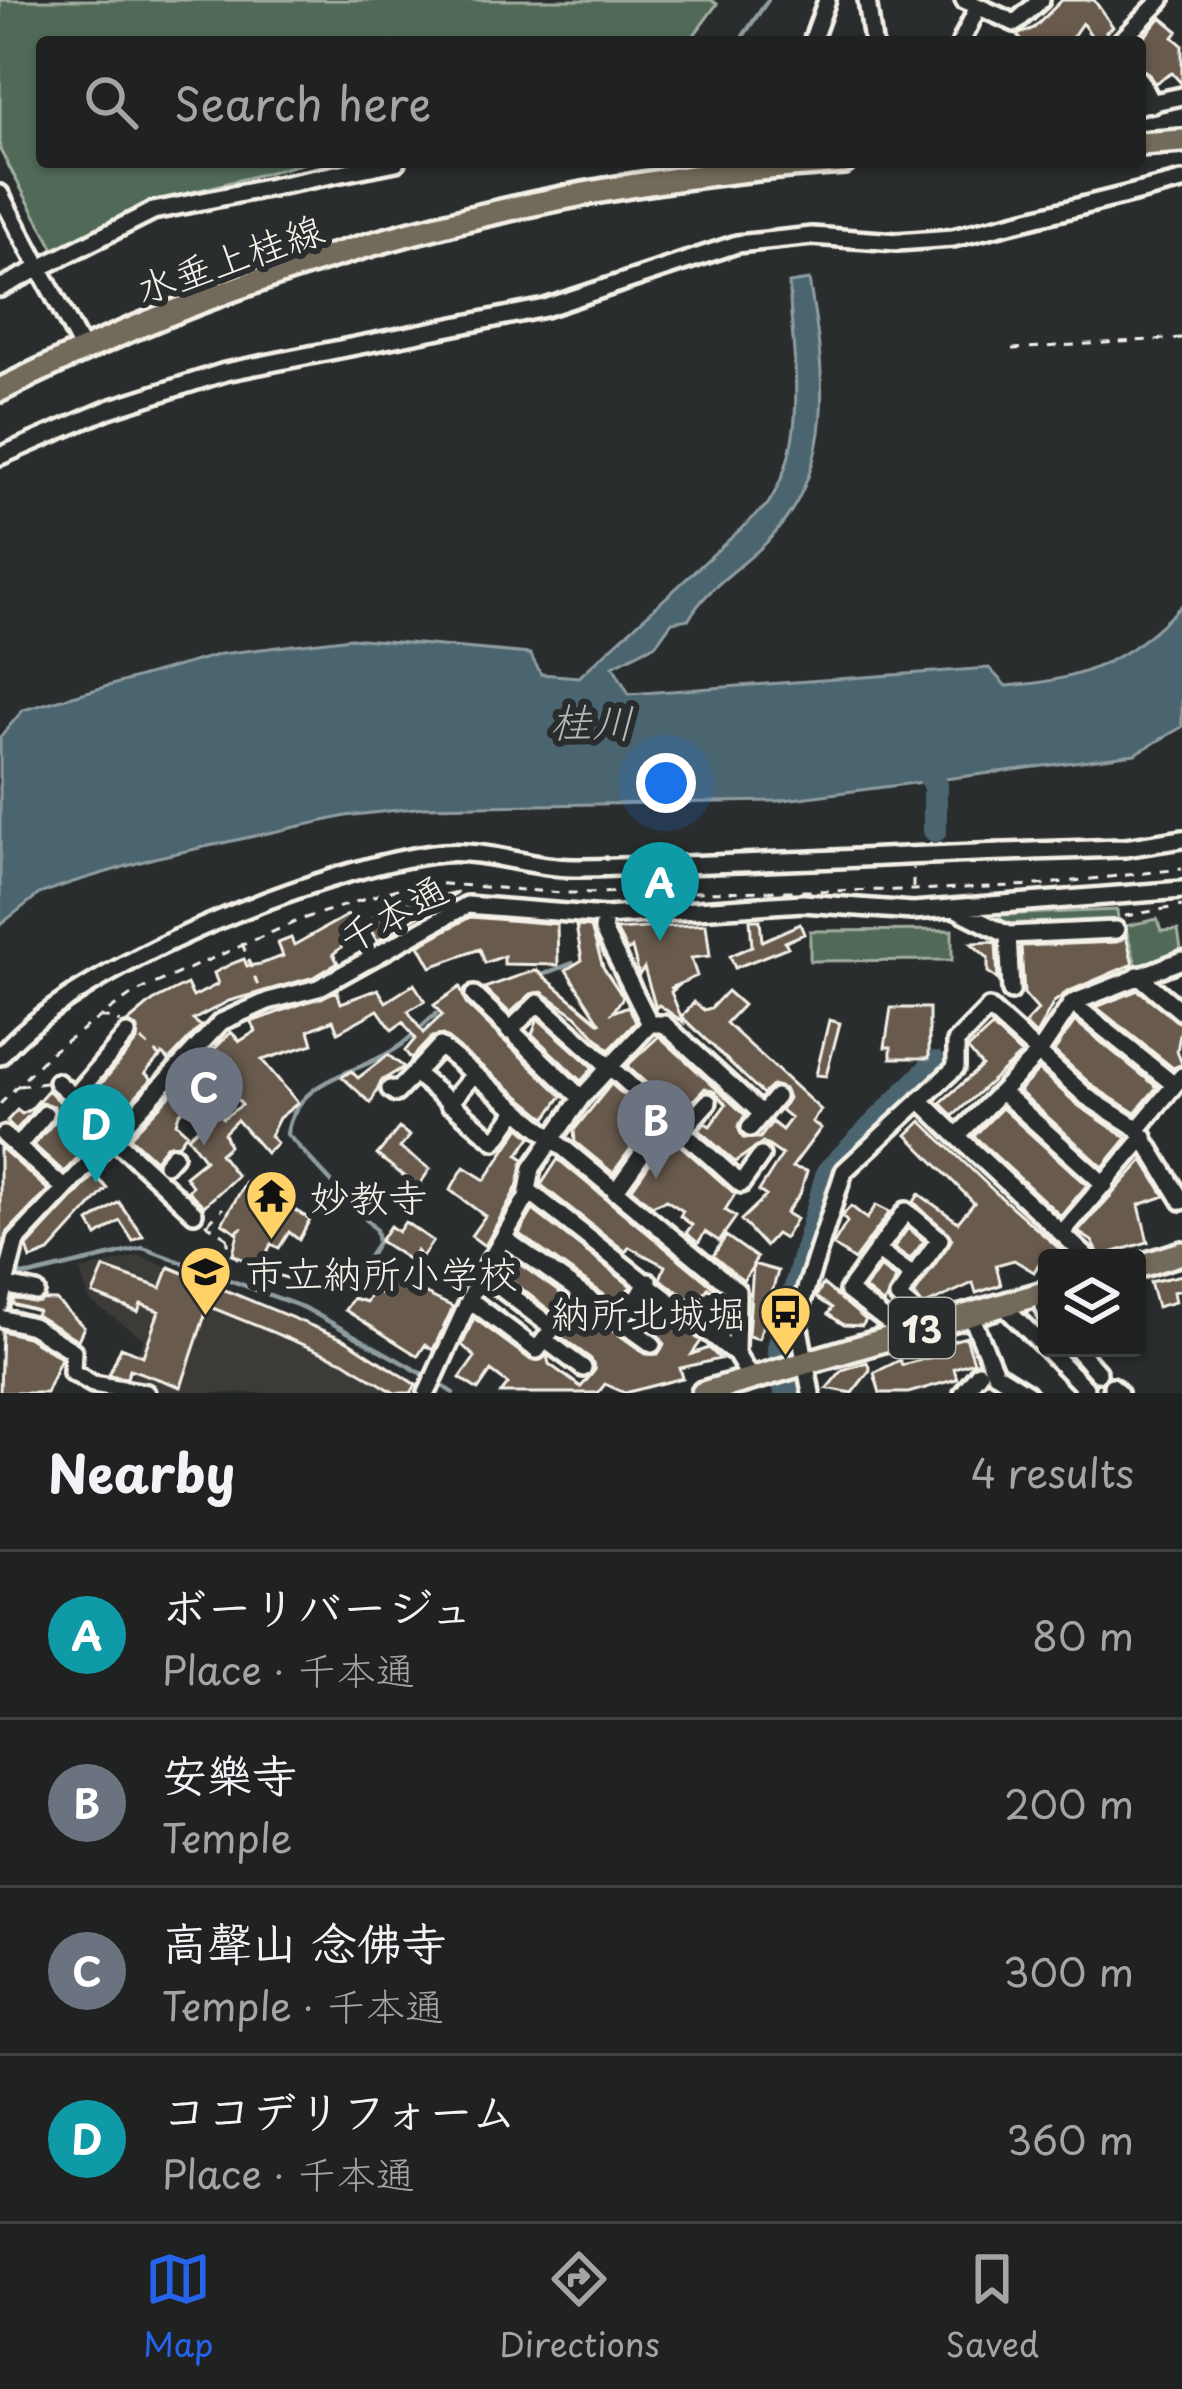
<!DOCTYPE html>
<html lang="en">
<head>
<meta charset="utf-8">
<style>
  :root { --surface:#202222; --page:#282a2a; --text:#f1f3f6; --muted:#a2a4a5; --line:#3d3f40; --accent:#2563eb }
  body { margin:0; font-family:"Playpen Sans","Klee One",sans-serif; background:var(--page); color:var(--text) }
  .controls { position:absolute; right:36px; bottom:36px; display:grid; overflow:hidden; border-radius:12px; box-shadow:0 3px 9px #0004 }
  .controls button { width:108px; height:108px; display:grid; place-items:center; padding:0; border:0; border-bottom:3px solid var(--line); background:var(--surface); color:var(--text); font:60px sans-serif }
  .you { position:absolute; left:666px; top:783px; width:42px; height:42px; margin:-30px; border:9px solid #fff; border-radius:50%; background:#1a73e8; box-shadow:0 0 0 18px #1a73e833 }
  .badge { display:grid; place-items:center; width:78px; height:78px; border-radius:50%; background:var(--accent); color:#fff; font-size:39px; font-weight:700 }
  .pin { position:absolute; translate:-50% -99px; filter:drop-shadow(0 3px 6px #0008) }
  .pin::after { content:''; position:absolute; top:63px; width:42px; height:36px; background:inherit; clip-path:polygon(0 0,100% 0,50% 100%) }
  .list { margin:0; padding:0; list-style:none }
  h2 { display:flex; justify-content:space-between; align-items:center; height:156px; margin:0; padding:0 48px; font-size:51px }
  h2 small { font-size:39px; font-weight:400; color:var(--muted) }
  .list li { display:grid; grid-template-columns:78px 1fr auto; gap:36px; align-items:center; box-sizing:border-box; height:168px; padding:0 48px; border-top:3px solid var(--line) }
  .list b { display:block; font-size:45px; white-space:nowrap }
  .list p { margin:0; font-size:39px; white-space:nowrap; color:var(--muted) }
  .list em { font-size:39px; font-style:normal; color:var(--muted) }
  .icon { flex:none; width:66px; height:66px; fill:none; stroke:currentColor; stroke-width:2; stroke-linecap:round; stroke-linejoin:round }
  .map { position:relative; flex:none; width:1182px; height:1393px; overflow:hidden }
  .search { position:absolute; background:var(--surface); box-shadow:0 3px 9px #0004; left:36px; right:36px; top:36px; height:132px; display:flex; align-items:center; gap:30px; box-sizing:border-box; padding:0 42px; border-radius:12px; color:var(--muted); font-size:45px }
  .sheet { height:828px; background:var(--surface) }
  nav { display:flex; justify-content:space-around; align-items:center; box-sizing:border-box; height:168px; border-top:3px solid var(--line); background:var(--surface); font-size:33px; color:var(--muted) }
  nav a { display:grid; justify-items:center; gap:6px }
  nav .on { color:var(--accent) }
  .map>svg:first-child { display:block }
  .built { fill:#3c3a38 }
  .green { fill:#516b59; stroke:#a2aea0; stroke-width:3 }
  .water { fill:#4c6570; stroke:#8f9da0; stroke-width:3 }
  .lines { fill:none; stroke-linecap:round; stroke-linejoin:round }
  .stream { stroke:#8f9da0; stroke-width:4.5 }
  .river { stroke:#4c6570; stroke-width:24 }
  .building { fill:#675a4e; stroke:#f4f1e8; stroke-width:3 }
  .minor-casing { stroke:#f4f1e8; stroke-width:24 }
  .major-casing { stroke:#f4f1e8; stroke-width:30 }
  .path { stroke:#f4f1e8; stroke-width:3; stroke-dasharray:9 9; stroke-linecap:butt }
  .minor { stroke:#2a2d2e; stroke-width:15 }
  .major { stroke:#726b5a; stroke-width:21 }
  .labels { text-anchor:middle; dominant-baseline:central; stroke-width:12; stroke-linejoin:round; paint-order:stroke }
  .shield { fill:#2a2d2e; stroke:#b7b6b0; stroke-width:3 }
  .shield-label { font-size:36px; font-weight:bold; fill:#f4f1e8 }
  .street-label { font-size:39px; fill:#f4f1e8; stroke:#2a2d2e }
  .poi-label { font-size:39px; fill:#f4f1e8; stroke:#2a2d2e; text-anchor:start }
  .water-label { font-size:42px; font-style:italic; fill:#b1b9b8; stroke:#2a2d2e }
</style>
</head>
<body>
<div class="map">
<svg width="1182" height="1393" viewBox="0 0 1182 1393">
  <rect width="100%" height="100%" fill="#2a2d2e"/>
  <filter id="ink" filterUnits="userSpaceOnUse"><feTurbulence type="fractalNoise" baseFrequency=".00833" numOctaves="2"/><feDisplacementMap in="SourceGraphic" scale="24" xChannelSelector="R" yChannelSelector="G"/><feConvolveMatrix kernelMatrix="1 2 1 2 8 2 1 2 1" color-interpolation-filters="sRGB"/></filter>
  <g filter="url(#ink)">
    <path class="built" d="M140 1256 339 1334 425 1387 421 1393H169L130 1384 143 1338 90 1301 80 1271Z"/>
    <path class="green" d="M0 0H711L717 4 689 42H42V162H309L141 205 56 253 0 150Z
      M1117 910 1118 919 1001 924 1000 915Z
      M1157 919 1161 931 1178 930 1182 955 1137 968 1125 926Z
      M952 930V960L810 961V931Z"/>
    <path class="water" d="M809 280C825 371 838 469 767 542 741 568 707 587 689 619L672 622 656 644 613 666 629 694 989 668 1006 686C1083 681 1128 661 1182 605V727L1135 754 777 801 424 807 346 816 154 858 70 883 39 894 0 925V737L23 710 221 654 351 638 530 654 541 674 579 677 768 504C811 437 792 359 789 283Z"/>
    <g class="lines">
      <path class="stream" d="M739 42 768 0
        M539 976 573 963
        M0 1273 29 1275 143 1248 305 1308 428 1377
        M350 1290 378 1242 376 1230 287 1134C296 1079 351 1076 392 1051 408 1042 422 1026 436 1014
        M438 1383 453 1393"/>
      <path class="river" d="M918 760 935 783V830
        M786 1393 779 1348 828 1172 935 1063"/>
    </g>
    <path class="building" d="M1062 0H1094L1113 27 1106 32 1108 42H1096L1082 23 1069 42H1023L1017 35 1034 28Z
      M1161 17 1178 31 1173 37 1182 45V84L1172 73 1155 83 1140 68V42Z
      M458 892 377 941 366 922 411 894 423 900Z
      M348 915 360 932 333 954 338 963 314 977 229 1001 193 1020 201 1026 169 1060 162 1054 145 1073 152 1079 116 1117 91 1096 137 1041 138 1029 128 1022 153 1001 187 984 193 997 218 984 214 973 231 964 244 959 247 966 261 964 283 956 278 943 291 938 294 945Z
      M470 917 557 924 558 965 504 964V956L485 963 480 949 431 967 419 945Z
      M750 920H760L762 941 800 924 804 934 785 942 788 947 735 968 730 956 752 946Z
      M706 924 710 956 691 958 697 976 670 988 677 987 671 992 683 1022 659 1005 656 1008 644 968 639 975 632 948 627 951 616 930Z
      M576 926 591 927 603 967 623 997 613 1012 628 1006 636 1022 609 1050 576 1016 542 992 531 994 510 1013 484 988 536 970 601 1024 566 970 582 960Z
      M1126 936 1133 964 1067 992 1054 1002 1036 1035 1025 1024 1038 1010 1024 994 1021 946 1117 942Z
      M990 942 996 943 998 980 988 972V958L971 943Z
      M414 984 425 1001 408 1011 423 1033 442 1015 434 1005 460 987 466 1004 562 1096 546 1118 443 1035 432 1037 411 1059 405 1051 415 1039 403 1022 392 1030 378 1010 338 1032 333 1020 309 1030 313 1044 262 1060 298 1103 279 1118 270 1136 277 1143 266 1153 237 1120 224 1133 229 1146 220 1154 237 1176 204 1206 188 1191 192 1186 185 1176 205 1160 188 1137 218 1111 223 1118 242 1105 218 1078 202 1086 179 1114 176 1123 187 1133 179 1144 166 1146 155 1160 130 1137 231 1032 240 1041 256 1031 251 1022 337 991 341 1003 378 989 386 1002Z
      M1138 990 1182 1024 1177 1051 1182 1064 1173 1068 1096 1007Z
      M727 991 743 1005 726 1023 821 1110 812 1122 821 1128 792 1167 807 1171 800 1194 786 1213 796 1219 784 1239 776 1234 765 1246 741 1220 766 1196 759 1191 782 1155 763 1142 735 1162 699 1130 705 1123 710 1126 726 1104 715 1092 705 1088 681 1114 627 1066 659 1036 745 1115 738 1127 743 1138H760L772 1122 782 1130 791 1118 781 1110 788 1098 784 1089 773 1085 763 1094 682 1017 694 1002 704 1010 711 1008Z
      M891 1008H929V1058H891V1047H885Z
      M538 1019 593 1068 581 1081 532 1034Z
      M829 1020 840 1023 826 1076 816 1075Z
      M1075 1021 1157 1087 1135 1113 1094 1087 1054 1051Z
      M992 1027 1021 1054 953 1116 940 1103 982 1066 968 1049Z
      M388 1055 404 1067 381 1081 371 1103 342 1077 351 1071 358 1078Z
      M1039 1070 1079 1106 1127 1138 1103 1167 1019 1091Z
      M611 1084 735 1194 725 1210 736 1217 719 1241 705 1232 698 1243 686 1233 692 1225 680 1216 683 1211 666 1200 652 1206 632 1189 659 1150 655 1134 640 1136 613 1173 575 1142 574 1130Z
      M48 1090 96 1138 64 1172 34 1145 55 1121 54 1106 40 1103 16 1130 7 1121 17 1110 22 1114 31 1109Z
      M1002 1108 1087 1185 1061 1216 974 1136Z
      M921 1121 995 1192 1070 1258H1047V1267L1040 1262 1034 1272 1014 1260 996 1265 1001 1285 976 1293 973 1283 923 1306 914 1295 952 1239 914 1202 919 1194 958 1222 974 1203 907 1135Z
      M520 1127 531 1137 518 1155 524 1159 517 1187 485 1246 471 1236 485 1216 450 1190 464 1167 485 1180Z
      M399 1128 410 1136 400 1148 430 1169 418 1187 377 1155Z
      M0 1147 48 1190 7 1233 0 1254Z
      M558 1159 725 1297V1300L708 1288 696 1304 660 1279 665 1266 629 1247 626 1252 541 1185Z
      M1143 1160 1165 1196 1139 1205 1148 1242 1100 1256 1092 1241 1078 1232Z
      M94 1175 107 1188 49 1252 31 1259 27 1247Z
      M246 1182 310 1219 299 1240 289 1232 279 1248 271 1244 259 1269 233 1254 238 1233 222 1223Z
      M119 1202 143 1236 133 1241 120 1221 97 1236 89 1222Z
      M876 1205 890 1212 854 1260 833 1245 847 1222 842 1216 851 1206 867 1219Z
      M533 1210 631 1286 617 1304 519 1234Z
      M405 1222 433 1241 422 1257 416 1251 411 1261 380 1241 390 1226 398 1232Z
      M908 1228 924 1241 910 1259 894 1248Z
      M726 1236 757 1258 753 1264 778 1271 759 1339 748 1336 753 1266 743 1281 713 1256Z
      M507 1255 646 1354H658L664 1344 637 1318 649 1301 701 1341 692 1354 709 1348 720 1359 680 1368 683 1378 625 1393 605 1384 598 1393H501L508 1384 491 1371 478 1390 460 1378 475 1357 462 1345 474 1318 531 1360 547 1356 549 1364 581 1387 595 1370 591 1359 561 1337V1319L498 1271Z
      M169 1267 346 1340 416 1385 411 1393H395L343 1361 208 1306 181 1387 130 1369 127 1378 109 1375 121 1347 143 1356 159 1311 141 1304 138 1312 93 1294 104 1268 161 1288Z
      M880 1267 896 1279 884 1304 865 1289Z
      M402 1272 422 1284 418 1290 453 1307 433 1350 425 1345 418 1356 345 1310 353 1298 366 1302 374 1289 386 1297Z
      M1182 1275V1290L1173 1292 1175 1302 1157 1307 1150 1282Z
      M823 1284 866 1320 862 1326 844 1325 828 1314 832 1308 816 1297Z
      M14 1299 56 1300 84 1327 78 1340 36 1315 38 1311 12 1304Z
      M2 1331 27 1337 61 1358 46 1393H0Z
      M966 1337 974 1362 954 1368 957 1379 908 1393H880L874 1373 900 1360 902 1365 947 1353 944 1343Z
      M867 1362 870 1370 852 1393 827 1388 842 1370Z"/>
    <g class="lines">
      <defs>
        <path id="minor" d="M867 0 873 42
          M964 0 1015 23 1041 0
          M812 42 827 0
          M961 42 978 7
          M1120 42 1161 0
          M1140 80 1153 104
          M1140 105 1182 96
          M0 194 82 348
          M0 288 153 211 396 162
          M0 456 109 409 225 372 545 308 737 244 812 236 897 242 953 238 1182 181
          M958 910 1008 935 1116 930
          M1008 935 1011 991
          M1138 975 1182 1012
          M474 995 581 1098
          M1072 1003 1172 1083
          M650 1024H664L761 1113
          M509 1031 538 1003 741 1184 761 1156
          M0 1056C71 968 329 864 442 853 488 849 532 869 578 868 760 864 942 853 1125 848L1182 839
          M57 1082 116 1133
          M390 1089 396 1093 415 1073
          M1002 1092 1105 1185
          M75 1096 127 1034
          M920 1100 957 1136
          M449 1104 474 1074
          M517 1110 495 1141 415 1073 440 1046 737 1291 736 1354 751 1379
          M750 1128 776 1097
          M1138 1129 1182 1076
          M680 1133 708 1102
          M4 1135 64 1188
          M112 1137 194 1213
          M17 1147 45 1114
          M166 1164 174 1155
          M529 1191 736 1354
          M615 1192 649 1144
          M1062 1233 1144 1137
          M504 1238 652 1344
          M877 1250 913 1276
          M1088 1258 957 1136 1038 1054 1072 1003 1182 960
          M4 1285 36 1292
          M1040 1294 1047 1315
          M470 1300 537 1350 553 1328 482 1274
          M0 1304 16 1241 221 1022 268 1001 318 988 467 905 605 916 803 903 913 911 1182 890
          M1004 1306 1085 1388
          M971 1315 995 1373 1027 1393
          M0 1318 32 1326 73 1351 72 1372 93 1384 146 1393
          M620 1320 649 1282
          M896 1337 891 1324 848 1291 906 1211 940 1239 898 1297 911 1308 918 1329
          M545 1340 583 1368
          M1076 1348 1098 1373
          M1112 1386 1119 1393
          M427 1393 477 1283 527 1197 532 1168 581 1098 650 1024 603 930 605 916
          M811 1393 797 1317 844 1171 956 1067V1042L989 1008 1087 1097 1138 1129 1182 1201
          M963 1393 979 1373"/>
        <path id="major" d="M1140 144 1182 141
          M0 390C262 258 552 180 844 162
          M1137 1267 1182 1253
          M703 1393 1047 1292"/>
      </defs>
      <use href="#minor" class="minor-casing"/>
      <use href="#major" class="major-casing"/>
      <path class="path" d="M1012 349 1182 338
        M913 888V868
        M1125 916 1182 906
        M242 943 259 989
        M100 1016 120 1022
        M141 1040 165 1061
        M19 1086 45 1083
        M0 1104 52 1051 134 993 302 919 419 882 563 893 913 890 1038 885 1182 869
        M205 1223 232 1241
        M208 1223 223 1208
        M243 1227 227 1238 230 1253 256 1270 291 1279"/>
      <use href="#minor" class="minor"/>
      <use href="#major" class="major"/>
    </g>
  </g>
  <defs>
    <symbol id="temple-pin" viewBox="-11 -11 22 30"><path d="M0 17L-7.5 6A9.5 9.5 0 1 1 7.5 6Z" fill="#ffd166" stroke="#2a2d2e"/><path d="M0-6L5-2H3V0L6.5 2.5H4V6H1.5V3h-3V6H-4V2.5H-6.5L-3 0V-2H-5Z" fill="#111"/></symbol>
    <symbol id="school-pin" viewBox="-11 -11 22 30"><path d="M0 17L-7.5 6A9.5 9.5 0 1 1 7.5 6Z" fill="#ffd166" stroke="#2a2d2e"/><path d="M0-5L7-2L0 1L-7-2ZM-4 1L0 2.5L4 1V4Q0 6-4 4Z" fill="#111"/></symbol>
    <symbol id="bus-pin" viewBox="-11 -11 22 30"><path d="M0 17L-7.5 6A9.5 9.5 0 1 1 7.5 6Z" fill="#ffd166" stroke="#2a2d2e"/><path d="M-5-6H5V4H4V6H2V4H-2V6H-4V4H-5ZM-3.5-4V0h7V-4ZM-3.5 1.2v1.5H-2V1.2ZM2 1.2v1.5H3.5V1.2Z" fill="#111"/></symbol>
  </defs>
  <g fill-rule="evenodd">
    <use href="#temple-pin" x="242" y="1166" width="59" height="81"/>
    <use href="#school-pin" x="176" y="1242" width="59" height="81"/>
    <use href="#bus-pin" x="756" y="1282" width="59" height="81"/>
  </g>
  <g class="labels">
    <rect class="shield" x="889" y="1298" width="66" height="60" rx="9"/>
    <g class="shield-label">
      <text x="922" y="1328">13</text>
    </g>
    <g class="street-label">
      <text transform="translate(229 257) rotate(-19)">水垂上桂線</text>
      <text transform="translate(392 912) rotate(-29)">千本通</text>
    </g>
    <g class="poi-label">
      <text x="310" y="1195">妙教寺</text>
      <text x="245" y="1271">市立納所小学校</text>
      <text x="746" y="1311" text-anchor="end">納所北城堀</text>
    </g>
    <g class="water-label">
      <text transform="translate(592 720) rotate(1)">桂川</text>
    </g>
  </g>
</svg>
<div class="controls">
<button><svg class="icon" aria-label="layers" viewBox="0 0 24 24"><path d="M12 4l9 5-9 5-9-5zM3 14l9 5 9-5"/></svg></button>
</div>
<div class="you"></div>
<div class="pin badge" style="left:660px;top:941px;background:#0f9aa8">A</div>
<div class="pin badge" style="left:656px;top:1179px;background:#6b7280">B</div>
<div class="pin badge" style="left:204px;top:1146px;background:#6b7280">C</div>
<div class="pin badge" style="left:96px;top:1183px;background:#0f9aa8">D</div>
<div class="search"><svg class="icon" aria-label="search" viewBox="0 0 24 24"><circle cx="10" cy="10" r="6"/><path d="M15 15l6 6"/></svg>Search here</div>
</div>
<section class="sheet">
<h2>Nearby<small>4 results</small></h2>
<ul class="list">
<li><span class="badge" style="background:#0f9aa8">A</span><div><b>ボーリバージュ</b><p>Place · 千本通</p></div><em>80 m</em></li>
<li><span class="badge" style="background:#6b7280">B</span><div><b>安樂寺</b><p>Temple</p></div><em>200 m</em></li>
<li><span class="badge" style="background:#6b7280">C</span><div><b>高聲山 念佛寺</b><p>Temple · 千本通</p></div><em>300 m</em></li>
<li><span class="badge" style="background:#0f9aa8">D</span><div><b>ココデリフォーム</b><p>Place · 千本通</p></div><em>360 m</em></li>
</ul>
</section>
<nav>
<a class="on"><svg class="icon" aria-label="map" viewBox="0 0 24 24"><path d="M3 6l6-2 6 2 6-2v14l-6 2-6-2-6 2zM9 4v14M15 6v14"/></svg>Map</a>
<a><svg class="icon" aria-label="directions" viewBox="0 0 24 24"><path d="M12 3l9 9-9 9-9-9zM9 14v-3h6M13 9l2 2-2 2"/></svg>Directions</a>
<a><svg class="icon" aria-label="saved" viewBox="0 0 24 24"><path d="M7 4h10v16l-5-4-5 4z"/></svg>Saved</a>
</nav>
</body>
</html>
